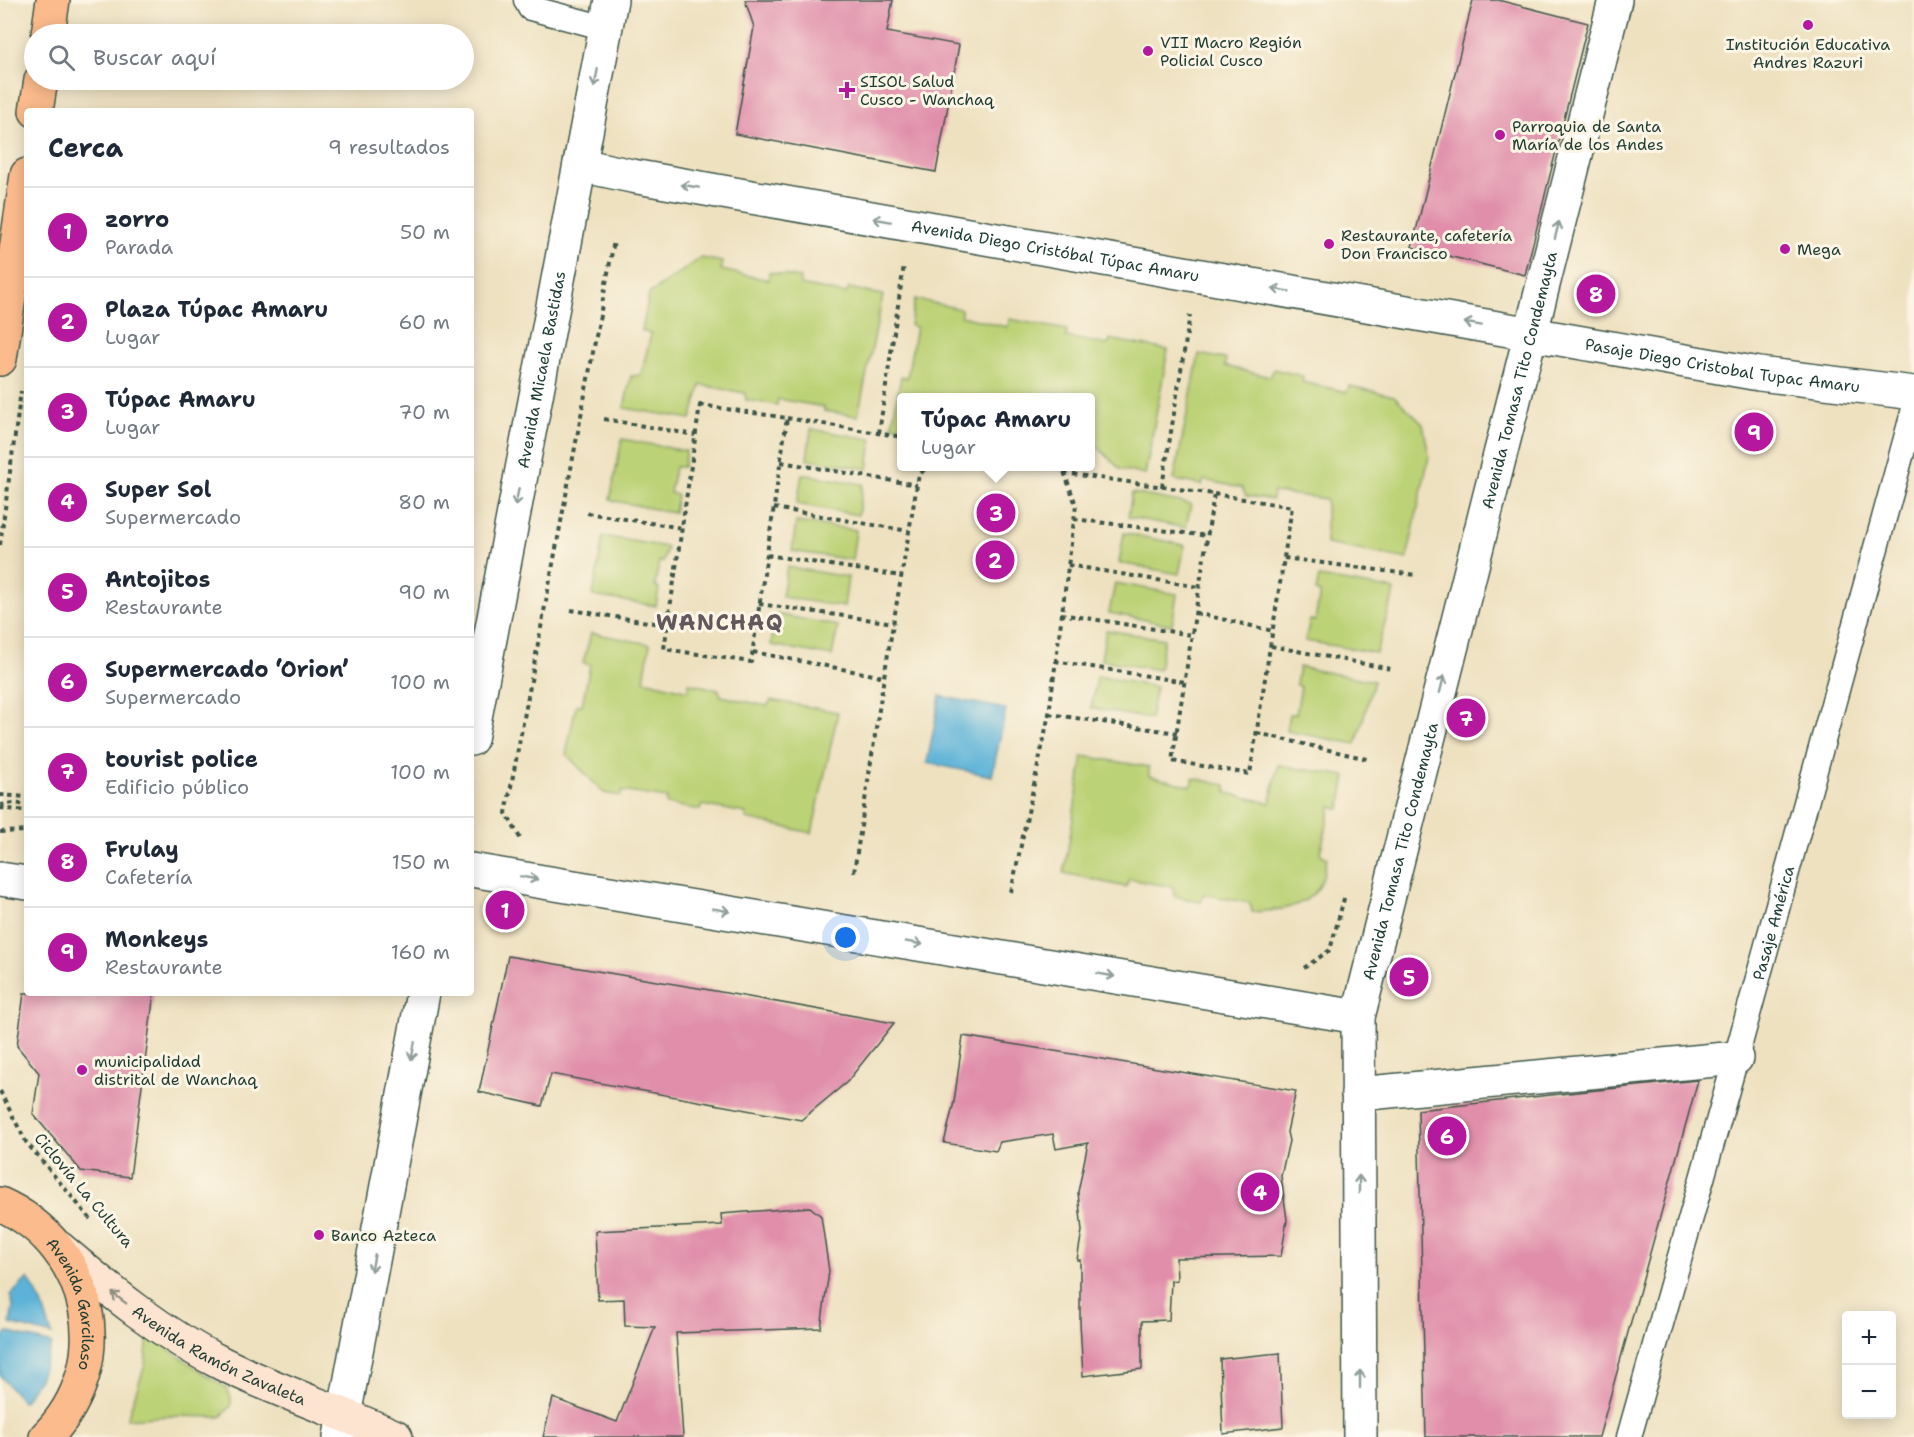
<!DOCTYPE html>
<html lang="es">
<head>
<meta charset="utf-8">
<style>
  :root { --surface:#fff; --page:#f2f2f3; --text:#1f2937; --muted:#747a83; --line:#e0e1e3; --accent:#b5179e }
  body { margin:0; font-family:"Shantell Sans",sans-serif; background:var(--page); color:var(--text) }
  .controls { position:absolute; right:18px; bottom:18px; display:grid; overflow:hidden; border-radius:6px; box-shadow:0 3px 15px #0003 }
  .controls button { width:54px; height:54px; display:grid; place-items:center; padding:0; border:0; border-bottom:2px solid var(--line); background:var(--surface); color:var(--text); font:30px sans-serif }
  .you { position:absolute; left:846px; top:938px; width:21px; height:21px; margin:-15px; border:4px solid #fff; border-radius:50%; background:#1a73e8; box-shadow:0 0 0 9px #1a73e833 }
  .badge { display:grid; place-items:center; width:39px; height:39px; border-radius:50%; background:var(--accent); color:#fff; font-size:20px; font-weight:700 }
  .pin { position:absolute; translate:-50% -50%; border:3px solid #fff; box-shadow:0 2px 6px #0006 }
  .popup { position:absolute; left:897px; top:393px; width:198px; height:78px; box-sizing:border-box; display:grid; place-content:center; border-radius:6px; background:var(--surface); filter:drop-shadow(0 2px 4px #0005); font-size:20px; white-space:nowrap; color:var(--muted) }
  .popup b { font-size:22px; color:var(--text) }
  .popup::after { content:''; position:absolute; left:50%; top:100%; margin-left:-12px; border:12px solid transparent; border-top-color:var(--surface) }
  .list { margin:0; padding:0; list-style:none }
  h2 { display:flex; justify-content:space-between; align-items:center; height:78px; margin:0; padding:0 24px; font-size:26px }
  h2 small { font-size:20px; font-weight:400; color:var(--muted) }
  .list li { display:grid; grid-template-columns:39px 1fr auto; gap:18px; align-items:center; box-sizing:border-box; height:90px; padding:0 24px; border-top:2px solid var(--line) }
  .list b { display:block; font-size:22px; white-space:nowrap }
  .list p { margin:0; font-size:20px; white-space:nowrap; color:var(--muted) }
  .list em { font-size:20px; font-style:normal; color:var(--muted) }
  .icon { flex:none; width:33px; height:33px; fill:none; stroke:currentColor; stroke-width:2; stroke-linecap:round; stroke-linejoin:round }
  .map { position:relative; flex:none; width:1914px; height:1437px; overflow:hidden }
  .search { position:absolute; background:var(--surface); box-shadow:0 3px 15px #0003; left:24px; top:24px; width:450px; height:66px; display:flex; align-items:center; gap:15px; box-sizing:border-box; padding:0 21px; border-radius:33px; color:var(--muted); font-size:22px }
  .panel { position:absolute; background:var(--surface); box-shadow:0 3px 15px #0003; left:24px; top:108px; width:450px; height:888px; border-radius:6px }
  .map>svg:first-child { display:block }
  .green { fill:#bcd276; stroke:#6e8855; stroke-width:1.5 }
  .water { fill:#5cb2d8; stroke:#3e7886; stroke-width:1.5 }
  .building { fill:#e08eaa }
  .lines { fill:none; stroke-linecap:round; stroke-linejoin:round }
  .lane-casing { stroke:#3e5649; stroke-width:27 }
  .street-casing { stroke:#3e5649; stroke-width:36 }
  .secondary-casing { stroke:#3e5649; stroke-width:36 }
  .primary-casing { stroke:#3e5649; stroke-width:36 }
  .path { stroke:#3e5649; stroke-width:4; stroke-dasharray:4.5 4.5; stroke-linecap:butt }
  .lane { stroke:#fff; stroke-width:24 }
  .street { stroke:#fff; stroke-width:33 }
  .secondary { stroke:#fde4d1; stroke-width:33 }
  .primary { stroke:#fbbb8c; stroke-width:33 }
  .oneway { stroke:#8f9e9a }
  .oneway2 { stroke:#8e9082 }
  .poi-dot { fill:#b5179e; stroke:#fcf5e5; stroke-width:2 }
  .labels { text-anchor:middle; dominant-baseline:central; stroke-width:6; stroke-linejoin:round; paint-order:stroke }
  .poi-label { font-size:16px; fill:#1f3d34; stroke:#fcf5e5; text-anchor:start }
  .street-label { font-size:16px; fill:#1f3d34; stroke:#fcf5e5 }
  .district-label { font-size:22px; font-weight:bold; letter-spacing:1.5px; fill:#63595d; stroke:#fcf5e5 }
</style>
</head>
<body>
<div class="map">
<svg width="1914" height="1437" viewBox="0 0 1914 1437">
  <rect width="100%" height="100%" fill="#fcf5e5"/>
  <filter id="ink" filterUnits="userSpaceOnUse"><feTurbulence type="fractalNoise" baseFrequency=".0167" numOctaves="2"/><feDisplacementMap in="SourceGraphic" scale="12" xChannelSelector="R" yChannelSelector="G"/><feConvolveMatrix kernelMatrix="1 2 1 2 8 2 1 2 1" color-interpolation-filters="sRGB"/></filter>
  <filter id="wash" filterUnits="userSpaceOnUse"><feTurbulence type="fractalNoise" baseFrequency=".008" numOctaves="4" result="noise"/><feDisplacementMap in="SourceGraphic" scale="24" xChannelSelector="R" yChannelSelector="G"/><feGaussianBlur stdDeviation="1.35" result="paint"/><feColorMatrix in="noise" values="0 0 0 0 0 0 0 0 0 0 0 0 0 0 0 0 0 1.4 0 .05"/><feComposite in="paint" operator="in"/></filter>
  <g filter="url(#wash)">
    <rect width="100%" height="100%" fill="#eee1c0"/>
    <path class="green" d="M701 258 723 262 721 270 769 280V272L800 278V285L846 294 849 288 883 295 858 416 824 411V407L778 399 777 405 746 400 745 393 701 385 691 419 624 408 631 376 641 375 651 334 642 331 649 294Z
      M915 299 961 309V316L1007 327 1010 319 1067 330 1066 337 1108 345 1110 339 1168 350 1145 475 1120 469 1091 440 1090 398H984L976 396 973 398H902L901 427 892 425 901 377 907 378 916 327 910 325Z
      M1199 354 1226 359 1225 366 1270 377 1274 369 1303 376 1302 382 1347 392 1349 386 1394 396 1423 424 1429 456 1407 559 1326 544V499L1273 492 1272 500 1246 496 1242 488 1204 480 1202 485 1174 480Z
      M811 429 872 439 868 469 807 459Z
      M622 439 686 451 683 467H675L670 493 677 495 674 513 610 500Z
      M802 474 863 484 858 515 797 504Z
      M1132 493 1191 504 1186 528 1128 517Z
      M796 522 856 530 852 560 792 551Z
      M1124 533 1185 545 1179 574 1119 563Z
      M603 536 667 547 663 562 659 561 655 586 659 588 656 606 593 596Z
      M787 567 848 577 844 607 782 597Z
      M1319 577 1395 590 1376 653 1305 641 1310 620 1315 621 1320 593 1316 591Z
      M1115 583 1177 594 1172 625 1109 613Z
      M776 614 838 626 832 656 771 645Z
      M1106 630 1164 639 1159 670 1101 660Z
      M591 633 650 644 644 680 688 691 689 683 719 690 721 696 767 706 771 700 838 712 812 833 746 819V813L702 805 700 810 666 804 667 798 622 791 621 796 604 793 566 754 576 705H582L590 665 583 663Z
      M1299 667 1374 681 1356 744 1286 731 1289 714H1296L1301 687 1296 684Z
      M1097 676 1156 687 1150 719 1091 708Z
      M1083 756 1149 767V776L1191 786 1193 778 1226 785 1227 793 1270 803 1278 765 1346 776 1340 809 1331 807 1320 854 1327 858C1325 867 1323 883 1317 890 1302 909 1274 911 1252 912L1250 903 1203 894 1201 902 1174 896 1173 887 1129 879 1126 887 1064 873Z
      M148 1335 227 1389 231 1397V1406L221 1417 169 1416 127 1419 145 1365Z"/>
    <path class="water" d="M940 696 1006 709 992 776 927 763Z
      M28 1278 42 1303 52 1335 10 1324 13 1306 11 1295Z
      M7 1332 52 1344 40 1377 23 1402 0 1376V1344Z"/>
    <g id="blocks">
      <path class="building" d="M745 0H893L887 32 959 45 936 172 735 134 754 27Z
        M1473 0H1498L1588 23 1525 275 1412 247Z
        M508 956 704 989 894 1023 847 1082 801 1120 551 1074 542 1106 479 1092Z
        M24 993H154L130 1177 81 1171 33 1114 39 1073 17 1046Z
        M963 1036 1296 1091 1287 1132 1289 1141 1281 1176 1287 1220 1281 1256 1176 1258 1177 1280 1171 1281 1169 1320 1142 1321V1369L1083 1376 1080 1322V1260H1077L1082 1231 1078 1192 1088 1143 1056 1149 1053 1134 1000 1142 996 1151 944 1143 954 1102Z
        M1698 1080 1599 1437H1426L1418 1110 1578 1092Z
        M810 1207 821 1216 829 1271 821 1328 676 1333 683 1437H543L553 1398 617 1422 655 1327 625 1326 624 1299 598 1300 595 1231 722 1225 721 1214Z
        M1280 1353 1283 1427 1223 1434 1220 1359Z"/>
    </g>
  </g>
  <g filter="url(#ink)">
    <use href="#blocks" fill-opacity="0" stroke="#3e5649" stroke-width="1.5"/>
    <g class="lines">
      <defs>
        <g id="lane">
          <path d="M526 0 530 8 606 28"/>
          <path id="s1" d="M1629 1437 1736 1058 1914 409"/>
        </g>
        <g id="street">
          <path id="s2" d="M580 165 632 176 1759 374 1914 393"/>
          <path id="s3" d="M471 739 611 0"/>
          <path d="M471 870 1358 1017"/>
          <path d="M0 879 27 883"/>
          <path d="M1358 1094 1736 1058"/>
          <path d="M340 1437 423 993"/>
          <path id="s4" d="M1360 1437 1358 1017 1615 0"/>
        </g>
        <g id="secondary">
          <path id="s5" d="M59 1248C110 1291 162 1334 223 1364 279 1392 339 1411 396 1437"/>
        </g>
        <g id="primary">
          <path d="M48 34 53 0"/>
          <path d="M36 111 41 80"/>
          <path d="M0 359 27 175"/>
          <path id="s6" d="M0 1204C93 1246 119 1363 46 1437"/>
        </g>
      </defs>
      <use href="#lane" class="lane-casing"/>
      <use href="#street" class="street-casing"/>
      <use href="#secondary" class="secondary-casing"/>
      <use href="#primary" class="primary-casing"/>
      <path class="path" d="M700 405 787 418 751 662 664 649Z
        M787 418 902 437
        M604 419 695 435
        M879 433 904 265
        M781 462 917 485
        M1064 473 1214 494
        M1162 487 1190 315
        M1214 494 1292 507 1250 774 1172 761Z
        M774 508 909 531
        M587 513 682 528
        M1074 519 1208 536
        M0 545 21 391
        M767 555 901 576
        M1284 558 1416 575
        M1068 565 1199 587
        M759 604 894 623
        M571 610 667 625
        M1196 613 1273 631
        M1061 614 1192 635
        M1271 646 1391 669
        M753 652 884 677
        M1055 661 1185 682
        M1049 714 1177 733
        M1257 733 1367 759
        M0 795 27 797
        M0 805 14 803 27 805
        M0 808 27 811
        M0 832 27 831
        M520 838 506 813 614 241
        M854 872 884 677 917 485 919 475 928 466
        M1011 892 1049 714 1076 505 1062 466
        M1304 968 1330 950 1345 895
        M0 1091 26 1142 93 1222"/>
      <use href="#lane" class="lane"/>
      <use href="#street" class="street"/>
      <use href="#secondary" class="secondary"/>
      <use href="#primary" class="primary"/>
    </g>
    <defs><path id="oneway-shaft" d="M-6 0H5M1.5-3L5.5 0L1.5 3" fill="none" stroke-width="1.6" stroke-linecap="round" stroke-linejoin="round" transform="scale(1.5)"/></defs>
    <g class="oneway">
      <use href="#oneway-shaft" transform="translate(596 78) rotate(101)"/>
      <use href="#oneway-shaft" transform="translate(690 186) rotate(-170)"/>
      <use href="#oneway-shaft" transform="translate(882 220) rotate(-170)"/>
      <use href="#oneway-shaft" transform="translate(1557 230) rotate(-76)"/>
      <use href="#oneway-shaft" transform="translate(1281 290) rotate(-170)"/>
      <use href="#oneway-shaft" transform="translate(1473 324) rotate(-170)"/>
      <use href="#oneway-shaft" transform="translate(517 497) rotate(101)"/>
      <use href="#oneway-shaft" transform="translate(1442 684) rotate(-76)"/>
      <use href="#oneway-shaft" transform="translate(529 878) rotate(10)"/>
      <use href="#oneway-shaft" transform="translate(721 910) rotate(10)"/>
      <use href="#oneway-shaft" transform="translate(914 943) rotate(10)"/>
      <use href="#oneway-shaft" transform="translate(1106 975) rotate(10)"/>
      <use href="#oneway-shaft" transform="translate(413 1051) rotate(101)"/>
      <use href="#oneway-shaft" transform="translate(1359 1184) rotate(-90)"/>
      <use href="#oneway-shaft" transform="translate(373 1263) rotate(101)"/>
      <use href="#oneway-shaft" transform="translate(1360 1379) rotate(-90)"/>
    </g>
    <use class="oneway2" href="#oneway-shaft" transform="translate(119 1298) rotate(-143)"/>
  </g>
  <g class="poi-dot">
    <circle cx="1808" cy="25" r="6"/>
    <circle cx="1148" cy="51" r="6"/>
    <path d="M844 81h6v6h6v6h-6v6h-6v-6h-6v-6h6z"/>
    <circle cx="1500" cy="135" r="6"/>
    <circle cx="1329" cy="244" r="6"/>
    <circle cx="1785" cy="249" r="6"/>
    <circle cx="82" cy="1070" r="6"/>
    <circle cx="319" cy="1235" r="6"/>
  </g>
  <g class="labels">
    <g class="poi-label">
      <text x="1160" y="42">VII Macro Región<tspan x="1160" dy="18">Policial Cusco</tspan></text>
      <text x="1808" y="44" text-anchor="middle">Institución Educativa<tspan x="1808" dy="18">Andres Razuri</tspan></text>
      <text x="860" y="81">SISOL Salud<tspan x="860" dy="18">Cusco - Wanchaq</tspan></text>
      <text x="1512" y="126">Parroquia de Santa<tspan x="1512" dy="18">María de los Andes</tspan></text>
      <text x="1341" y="235">Restaurante, cafetería<tspan x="1341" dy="18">Don Francisco</tspan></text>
      <text x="1797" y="249">Mega</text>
      <text x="94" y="1061">municipalidad<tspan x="94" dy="18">distrital de Wanchaq</tspan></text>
      <text x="331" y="1235">Banco Azteca</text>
    </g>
    <g class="street-label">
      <text stroke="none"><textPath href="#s2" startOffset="483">Avenida Diego Cristóbal Túpac Amaru</textPath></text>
      <text stroke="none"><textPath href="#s2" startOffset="1160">Pasaje Diego Cristobal Tupac Amaru</textPath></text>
      <text stroke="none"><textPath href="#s3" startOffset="376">Avenida Micaela Bastidas</textPath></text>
      <text stroke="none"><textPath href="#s4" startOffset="1077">Avenida Tomasa Tito Condemayta</textPath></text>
      <text stroke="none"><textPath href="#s4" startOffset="591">Avenida Tomasa Tito Condemayta</textPath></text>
      <text stroke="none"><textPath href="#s1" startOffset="534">Pasaje América</textPath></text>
      <text transform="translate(84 1190) rotate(50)">Ciclovía La Cultura</text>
      <text stroke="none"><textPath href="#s6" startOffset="132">Avenida Garcilaso</textPath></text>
      <text stroke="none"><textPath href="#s5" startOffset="194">Avenida Ramón Zavaleta</textPath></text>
    </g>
    <g class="district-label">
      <text x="720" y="622">WANCHAQ</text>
    </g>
  </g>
</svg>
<div class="controls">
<button>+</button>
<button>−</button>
</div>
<div class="you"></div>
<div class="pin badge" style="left:505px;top:910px">1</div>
<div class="pin badge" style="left:995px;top:560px">2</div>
<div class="pin badge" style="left:996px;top:513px">3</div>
<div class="popup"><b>Túpac Amaru</b>Lugar</div>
<div class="pin badge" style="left:1260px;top:1192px">4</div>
<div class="pin badge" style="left:1409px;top:977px">5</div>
<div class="pin badge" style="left:1447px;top:1136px">6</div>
<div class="pin badge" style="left:1466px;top:718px">7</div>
<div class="pin badge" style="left:1596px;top:294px">8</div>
<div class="pin badge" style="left:1754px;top:432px">9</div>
<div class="search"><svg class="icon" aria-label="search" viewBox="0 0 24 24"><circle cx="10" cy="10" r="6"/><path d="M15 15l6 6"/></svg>Buscar aquí</div>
<section class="panel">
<h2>Cerca<small>9 resultados</small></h2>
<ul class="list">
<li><span class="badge">1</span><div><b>zorro</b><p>Parada</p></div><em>50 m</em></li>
<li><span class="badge">2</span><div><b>Plaza Túpac Amaru</b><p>Lugar</p></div><em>60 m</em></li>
<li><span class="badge">3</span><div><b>Túpac Amaru</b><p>Lugar</p></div><em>70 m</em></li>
<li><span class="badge">4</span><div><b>Super Sol</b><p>Supermercado</p></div><em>80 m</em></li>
<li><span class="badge">5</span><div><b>Antojitos</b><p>Restaurante</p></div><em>90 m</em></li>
<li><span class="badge">6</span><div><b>Supermercado ‘Orion’</b><p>Supermercado</p></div><em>100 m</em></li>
<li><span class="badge">7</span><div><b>tourist police</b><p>Edificio público</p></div><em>100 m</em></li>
<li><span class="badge">8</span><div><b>Frulay</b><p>Cafetería</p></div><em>150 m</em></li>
<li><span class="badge">9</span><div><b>Monkeys</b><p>Restaurante</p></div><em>160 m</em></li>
</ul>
</section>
</div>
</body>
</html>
